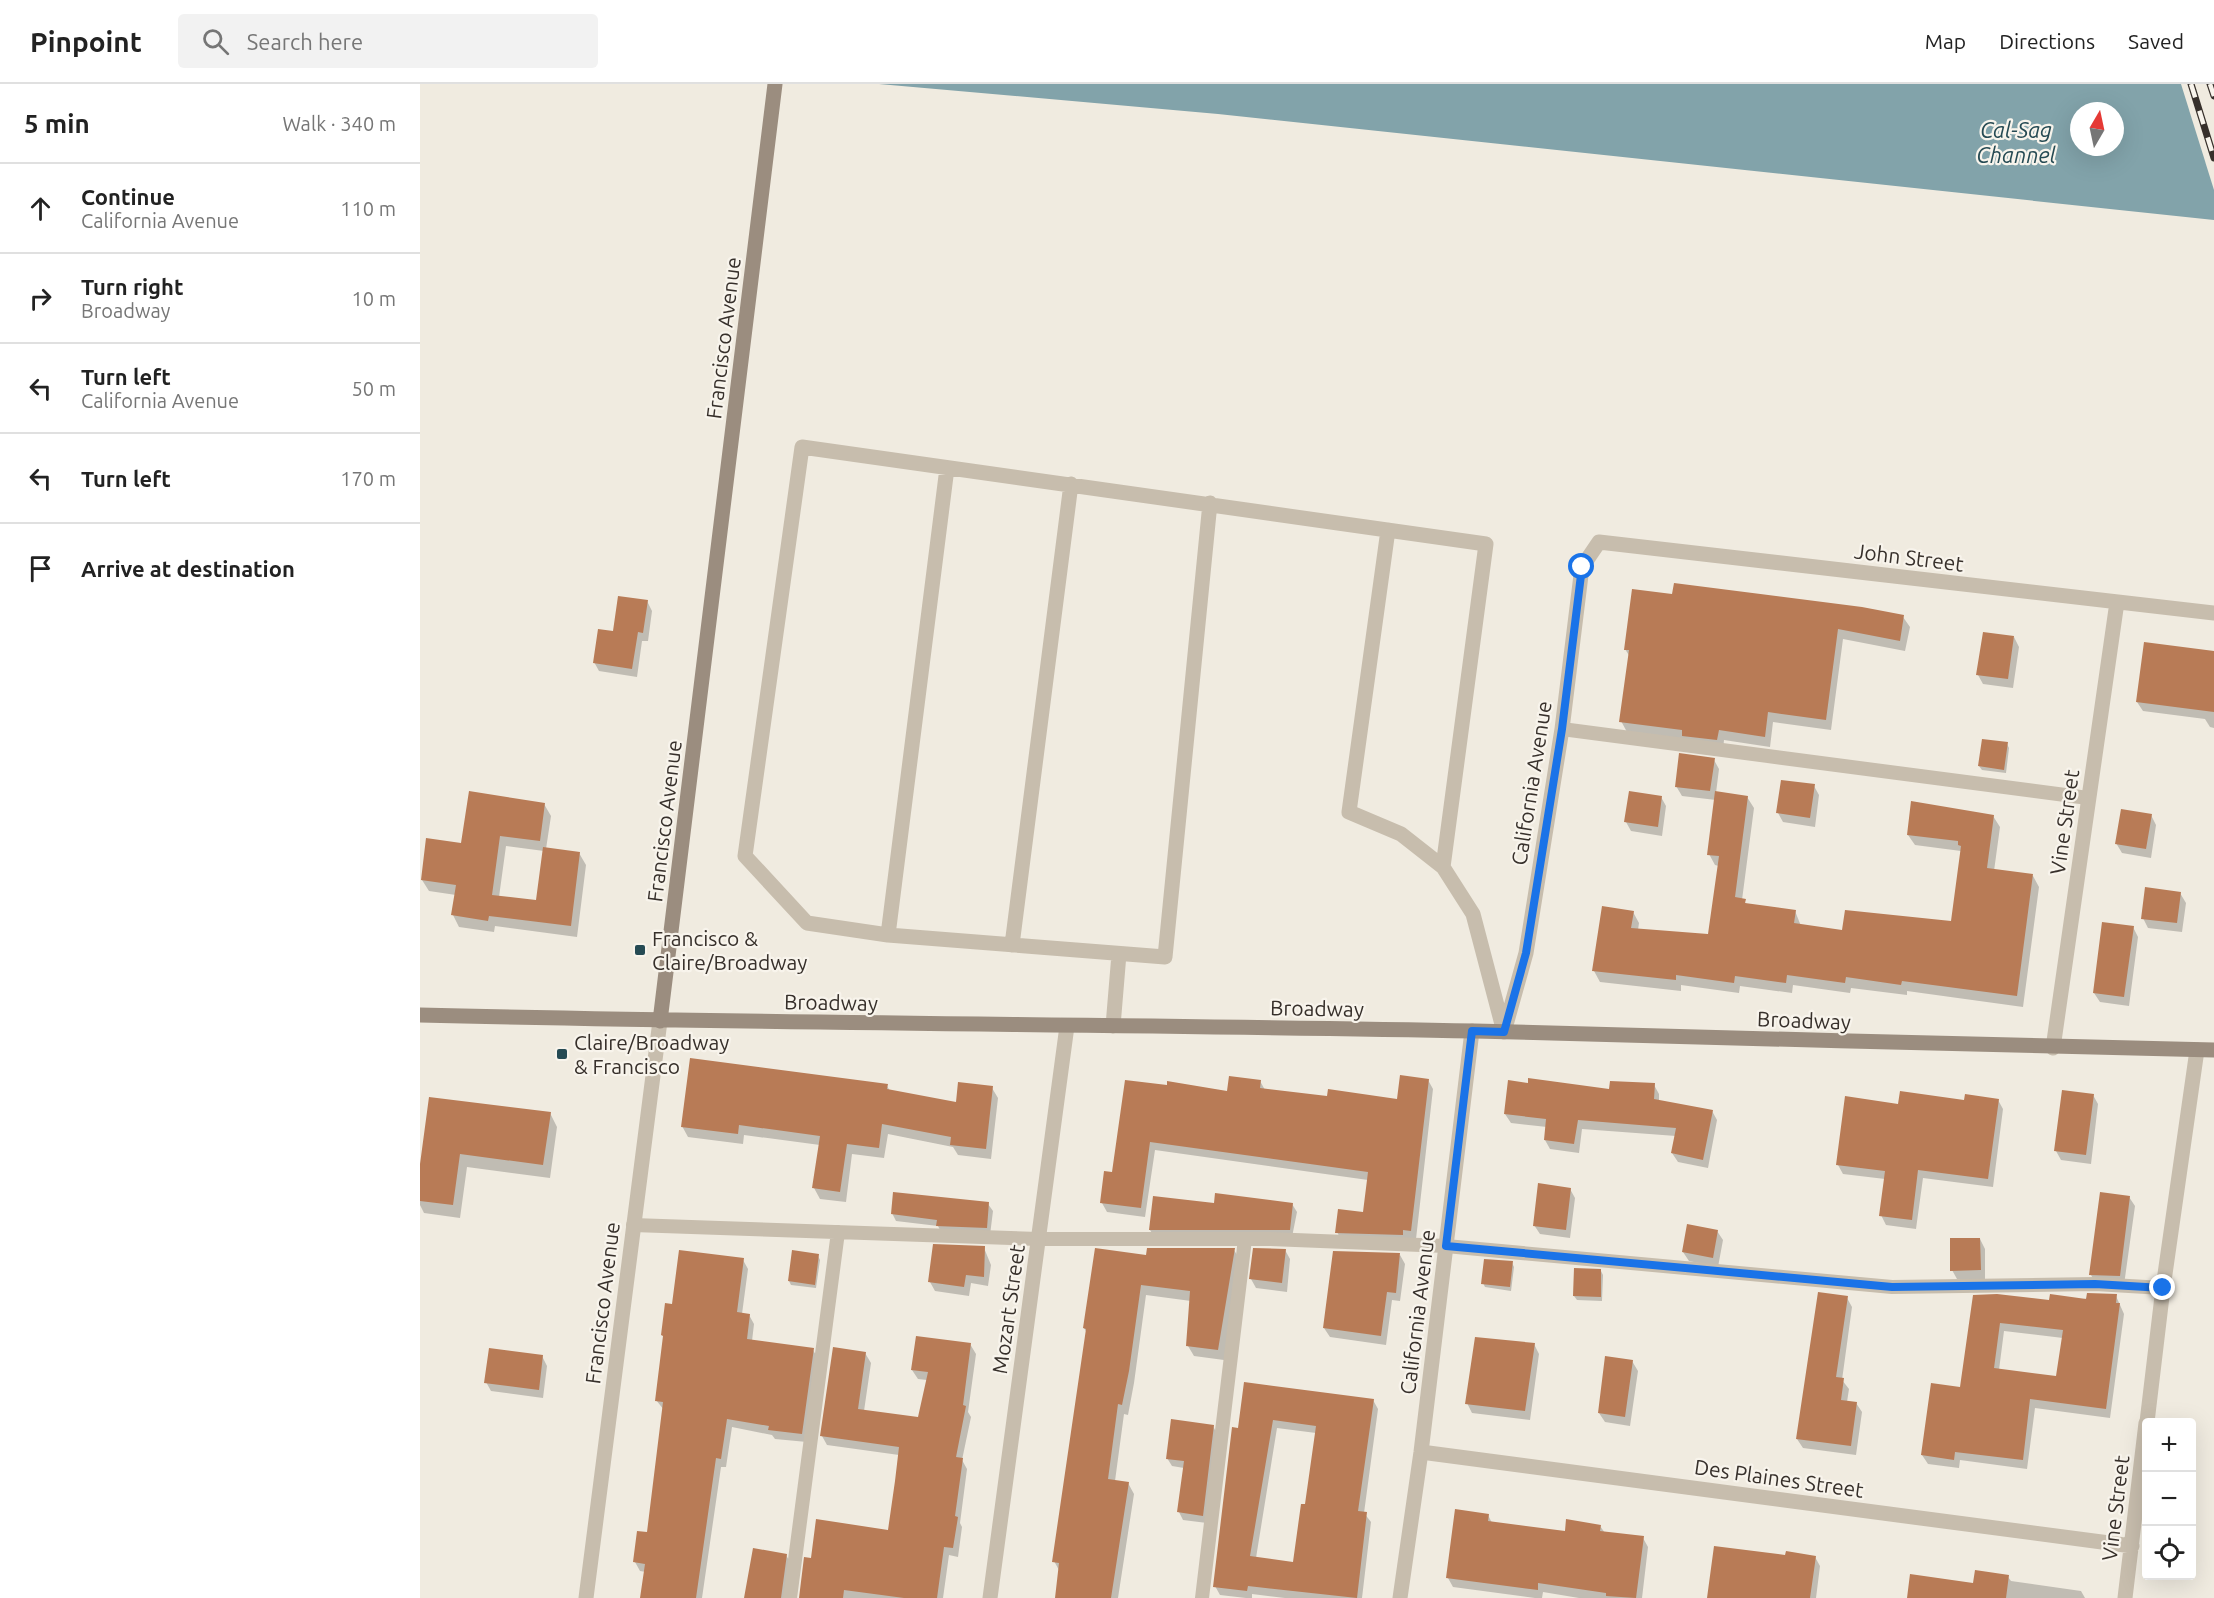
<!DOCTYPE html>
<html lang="en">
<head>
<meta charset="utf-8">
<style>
  :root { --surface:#fff; --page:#f2f2f2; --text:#222; --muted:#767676; --line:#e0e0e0 }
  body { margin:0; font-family:Ubuntu,sans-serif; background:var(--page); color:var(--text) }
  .controls { position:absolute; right:18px; bottom:18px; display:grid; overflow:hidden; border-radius:6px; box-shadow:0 6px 24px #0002 }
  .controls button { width:54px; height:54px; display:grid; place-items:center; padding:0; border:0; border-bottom:2px solid var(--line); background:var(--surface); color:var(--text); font:30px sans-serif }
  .compass { position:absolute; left:1650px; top:18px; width:54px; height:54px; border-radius:50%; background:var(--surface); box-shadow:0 6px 24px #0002; rotate:9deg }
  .stop { position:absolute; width:18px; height:18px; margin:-14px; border:4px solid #1a73e8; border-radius:50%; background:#fff }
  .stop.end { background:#1a73e8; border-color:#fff; box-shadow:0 2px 6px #0008 }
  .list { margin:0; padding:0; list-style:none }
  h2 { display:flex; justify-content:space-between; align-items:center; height:78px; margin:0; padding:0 24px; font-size:26px }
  h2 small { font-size:20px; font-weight:400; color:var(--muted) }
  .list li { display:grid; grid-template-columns:39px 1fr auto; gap:18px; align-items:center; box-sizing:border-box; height:90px; padding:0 24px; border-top:2px solid var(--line) }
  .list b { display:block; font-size:22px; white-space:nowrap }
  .list p { margin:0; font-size:20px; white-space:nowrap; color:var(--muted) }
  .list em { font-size:20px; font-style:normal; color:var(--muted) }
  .icon { flex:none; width:33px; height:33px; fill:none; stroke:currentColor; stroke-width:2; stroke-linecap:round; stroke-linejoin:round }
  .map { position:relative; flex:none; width:1794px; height:1514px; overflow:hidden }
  header { display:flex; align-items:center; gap:36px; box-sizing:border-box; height:84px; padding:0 30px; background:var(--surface); border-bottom:2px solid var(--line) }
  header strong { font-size:28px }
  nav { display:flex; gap:33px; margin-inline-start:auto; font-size:21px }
  .search { width:420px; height:54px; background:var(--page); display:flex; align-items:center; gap:15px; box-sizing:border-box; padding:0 21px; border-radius:6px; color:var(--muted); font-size:22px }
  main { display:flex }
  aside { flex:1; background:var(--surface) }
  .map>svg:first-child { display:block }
  .water { fill:#82a3aa; fill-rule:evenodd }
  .pier { fill:#f0ebe0 }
  .shadow { fill:#0003; fill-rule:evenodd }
  .building { fill:#b87b56; fill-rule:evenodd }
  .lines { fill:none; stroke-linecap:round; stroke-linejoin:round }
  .lane { stroke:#c7bdad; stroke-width:14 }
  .street { stroke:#c7bdad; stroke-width:15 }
  .secondary { stroke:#9b8d7f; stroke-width:15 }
  .rail-casing { stroke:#37302b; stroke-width:7 }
  .rail { stroke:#f8f4ec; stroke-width:4.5; stroke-dasharray:14; stroke-linecap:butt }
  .route { stroke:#1a73e8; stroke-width:8 }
  .poi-dot { fill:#254a53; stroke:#f8f4ec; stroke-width:2 }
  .labels { text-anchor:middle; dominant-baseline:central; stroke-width:4.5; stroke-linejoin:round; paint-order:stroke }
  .street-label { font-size:21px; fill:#37302b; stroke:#f8f4ec }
  .poi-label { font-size:21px; fill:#37302b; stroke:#f8f4ec; text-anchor:start }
  .water-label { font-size:22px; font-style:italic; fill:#254a53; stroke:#f8f4ec }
</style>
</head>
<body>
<header>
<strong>Pinpoint</strong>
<div class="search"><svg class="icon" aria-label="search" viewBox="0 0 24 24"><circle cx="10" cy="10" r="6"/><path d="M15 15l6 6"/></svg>Search here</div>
<nav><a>Map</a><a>Directions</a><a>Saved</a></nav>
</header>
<main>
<aside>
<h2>5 min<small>Walk · 340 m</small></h2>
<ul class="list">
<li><svg class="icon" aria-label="ahead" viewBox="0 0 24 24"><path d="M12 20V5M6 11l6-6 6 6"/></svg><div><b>Continue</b><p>California Avenue</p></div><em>110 m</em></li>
<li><svg class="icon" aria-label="right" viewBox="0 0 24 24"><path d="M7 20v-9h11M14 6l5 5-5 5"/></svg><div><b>Turn right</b><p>Broadway</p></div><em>10 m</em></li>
<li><svg class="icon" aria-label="left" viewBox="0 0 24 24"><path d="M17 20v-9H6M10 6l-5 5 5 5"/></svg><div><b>Turn left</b><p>California Avenue</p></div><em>50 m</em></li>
<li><svg class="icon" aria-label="left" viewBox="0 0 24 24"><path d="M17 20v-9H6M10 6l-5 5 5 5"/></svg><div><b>Turn left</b></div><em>170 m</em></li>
<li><svg class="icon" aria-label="arrive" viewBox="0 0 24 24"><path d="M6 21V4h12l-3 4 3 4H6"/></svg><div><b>Arrive at destination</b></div></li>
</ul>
</aside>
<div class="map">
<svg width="1794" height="1514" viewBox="0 0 1794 1514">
  <rect width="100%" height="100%" fill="#f0ebe0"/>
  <path class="water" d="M459 0H1794V136L798 30ZM1659 27H1695V63H1659Z"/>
  <path class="pier" d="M1761 0H1794V106Z"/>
  <path class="shadow" d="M1254 512 1483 533 1490 543 1485 567 1423 555 1411 646 1353 638 1350 663 1304 656 1303 666 1207 648 1201 637 1210 573 1205 565Z
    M227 517 232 527 228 557H222L217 593 179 587 174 578 194 549Z
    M1594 553 1599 563 1593 604 1563 600 1558 591Z
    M1726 560 1794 569V644L1790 643 1785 635 1723 627 1717 618Z
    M1587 660 1589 664 1586 689 1562 686 1559 682Z
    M1294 676 1299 685 1296 709 1327 713 1334 724 1322 816 1328 821 1375 827 1381 842 1423 848 1532 839 1541 767 1495 761 1488 751 1573 732 1580 743 1574 787 1613 792 1619 803 1603 923 1487 907V911L1431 904 1430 909 1373 901 1372 909 1320 902 1319 909 1261 901V907L1180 898 1174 887 1213 828 1219 839 1218 846 1289 851 1299 782 1295 781 1289 770 1296 716 1262 712 1256 702Z
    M1394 702 1399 711 1395 743 1363 738 1358 729Z
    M1241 713 1246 722 1242 752 1211 747 1206 738Z
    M124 720 131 732 126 765 159 769 166 781 157 853 75 842 74 848 39 843 33 831 36 811 9 807 2 796ZM86 762 124 767 118 817 79 813Z
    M1731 731 1736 741 1731 774 1702 769 1696 759Z
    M1760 809 1766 819 1762 848 1728 844 1723 834Z
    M1713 843 1718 853 1709 922 1680 918 1674 909Z
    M1008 996 1013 1005 996 1155 922 1157 917 1148 944 1129 948 1096 735 1066 725 1133 687 1128 682 1119 693 1090 706 997 809 1009 840 997 845 1006 908 1014 978 1017Z
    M1234 1001 1239 1010V1017L1292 1027 1297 1036 1288 1084 1258 1078 1252 1069 1256 1052 1162 1045 1159 1069 1130 1065 1125 1056 1127 1043 1091 1039 1085 1030 1191 1006Z
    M467 1002 470 1007 537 1019 572 1004 578 1014 571 1075 538 1071 533 1063 468 1050 464 1074 432 1070 426 1118 400 1115 394 1104 400 1061 324 1051 323 1060 268 1053 262 1042Z
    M1673 1011 1678 1020 1671 1080 1641 1076 1636 1067Z
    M10 1015 130 1029 137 1043 130 1094 47 1083 40 1134 4 1129 0 1121V1092Z
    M1578 1016 1583 1025 1573 1103 1503 1094 1496 1145 1466 1141 1461 1131 1465 1095 1423 1090 1418 1081 1479 1021Z
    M1150 1105 1155 1114 1150 1154 1120 1150 1114 1141Z
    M1709 1113 1715 1122 1704 1201 1676 1200 1671 1191Z
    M568 1120 573 1127 570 1151 522 1150 518 1142 476 1137 472 1129Z
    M795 1120H872L877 1128 872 1153 735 1154 730 1146Z
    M1297 1147 1303 1156 1298 1183 1269 1177 1263 1168Z
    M1560 1155 1565 1165V1195H1537L1532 1186Z
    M564 1164 571 1181 568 1202 551 1199 549 1212 515 1207 510 1198Z
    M814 1166 820 1176 804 1276 774 1272 768 1262 771 1217 726 1211 714 1299 708 1331 704 1330 695 1397 708 1399 714 1410 698 1514H636L640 1488 634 1477 667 1249 664 1244 727 1173Z
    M865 1166 870 1175 867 1208 836 1204 831 1195Z
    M980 1171 985 1180 980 1217 972 1216 966 1261 910 1253 904 1244Z
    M398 1172 400 1176 396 1204 371 1201 369 1197Z
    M323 1176 328 1185 322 1230 329 1231 334 1240 332 1257 393 1266 398 1275 387 1358 355 1355 352 1351 312 1343 306 1383H301L282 1514H222L226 1488 220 1487 215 1478 228 1449 244 1326 236 1316 253 1222Z
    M1092 1179 1094 1183 1091 1207 1065 1203 1063 1199Z
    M1181 1187 1183 1191 1182 1217 1157 1216 1154 1212Z
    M1554 1212 1630 1218 1696 1212 1704 1230 1690 1334 1615 1324 1607 1385 1540 1376 1539 1384 1508 1380 1502 1371 1542 1305ZM1584 1247 1643 1254 1638 1294 1579 1286Z
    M1427 1214 1432 1223 1422 1296 1429 1305 1427 1318 1436 1319 1442 1328 1436 1371 1383 1364 1377 1355Z
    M550 1260 556 1270 548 1328 551 1333 542 1376 547 1385 540 1439 542 1443 538 1473 529 1471 523 1514H381L392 1476 469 1448 479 1371 407 1361 402 1352 445 1269 451 1279 444 1327 500 1335 507 1296 498 1295 492 1286Z
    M1114 1260 1119 1270 1110 1336 1052 1329 1047 1319Z
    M122 1272 127 1282 123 1314 71 1307 66 1298Z
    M1212 1277 1218 1287 1210 1342 1185 1338 1179 1329Z
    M825 1300 953 1316 958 1325 944 1429 951 1438 942 1514H865L832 1510V1514H826L800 1511 795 1502ZM857 1344 896 1349 886 1422 875 1479 836 1474Z
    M793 1342 797 1350 787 1439 763 1436 759 1428 764 1384 752 1382 747 1374Z
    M1068 1431 1072 1439 1146 1449 1180 1442 1185 1449 1223 1454 1228 1463 1222 1514H1159L1123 1508 1122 1514H1115L1033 1503 1028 1494Z
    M366 1471 371 1480 367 1514H325Z
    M1367 1473H1395L1400 1482 1396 1514H1289Z
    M1588 1493 1591 1497 1661 1507 1665 1514H1488Z"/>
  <path class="building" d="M1254 499 1442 523 1484 531 1480 557 1418 545 1406 636 1348 628 1345 653 1299 646 1297 656 1262 652V646L1199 638 1209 566H1204L1212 505 1252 510Z
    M198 512 228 516 223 549 218 548 212 585 173 579 178 545 193 547Z
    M1563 548 1594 552 1588 595 1556 591Z
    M1724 558 1794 567V628L1716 618Z
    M1562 655 1588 658 1584 686 1558 682Z
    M1259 669 1295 674 1290 707 1255 703Z
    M1361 696 1395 700 1390 734 1356 729Z
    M49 707 125 719 120 757 80 752 72 811 116 816 123 763 160 768 151 842 69 832 68 837 31 831 36 801 1 796 6 754 41 759Z
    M1209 707 1242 712 1238 743 1204 738Z
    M1295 707 1328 712 1315 813 1326 815 1325 819 1376 826 1374 839 1422 846 1425 826 1531 837 1541 762 1538 761V757L1487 751 1491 717 1574 731 1567 784 1613 790 1597 912 1482 897 1481 901 1426 893 1425 899 1367 891 1366 899 1315 892 1314 899 1256 891V896L1172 887 1182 822 1214 827 1211 844 1288 850 1299 772 1287 771Z
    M1701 725 1732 730 1726 765 1695 760Z
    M1725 803 1761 808 1757 839 1721 835Z
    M1682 838 1714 842 1704 913 1673 909Z
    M270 974 468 1000 467 1005 536 1018 538 998 573 1002 566 1065 530 1061 531 1053 462 1040 459 1064 427 1060 420 1108 392 1104 400 1052 319 1041 318 1050 261 1043Z
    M980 991 1009 995 991 1147 983 1146V1151L915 1149 918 1125 943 1128 948 1088 730 1058 721 1124 680 1119 684 1087 692 1088 705 996 747 1001V997L807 1007 809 992 841 996 840 1004 907 1012 908 1005 977 1015Z
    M1108 994 1189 1005 1190 997 1235 999 1234 1015 1293 1026 1283 1076 1251 1069 1256 1044 1158 1036 1154 1060 1124 1056 1126 1035 1084 1030 1088 996 1108 999Z
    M1642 1006 1674 1010 1666 1071 1634 1067Z
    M1480 1007 1544 1016 1545 1010 1579 1015 1568 1095 1498 1086 1492 1136 1459 1132 1465 1087 1416 1081 1425 1012 1478 1020Z
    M9 1013 131 1028 123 1081 40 1070 33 1121 0 1117V1080Z
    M1118 1099 1151 1104 1146 1146 1113 1142Z
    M473 1108 569 1118 567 1144 516 1142 517 1136 471 1130Z
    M1680 1108 1710 1112 1700 1192 1669 1191Z
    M795 1109 873 1119 870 1146H729L733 1112 794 1119Z
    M1267 1140 1298 1146 1293 1174 1262 1168Z
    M1530 1154H1560L1561 1186 1530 1187Z
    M513 1160 565 1162 564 1193 546 1191 544 1203 508 1198Z
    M675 1164 726 1171 727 1164H815L798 1266 766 1262 770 1207 721 1201 709 1287 702 1321 698 1320 688 1395 709 1398 691 1514H635L639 1479 632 1478 666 1245 663 1244Z
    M833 1164 866 1165 862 1199 829 1195Z
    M259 1166 324 1174 317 1228 330 1230 327 1255 394 1264 382 1350 348 1346 349 1342 307 1335 301 1375 296 1374 276 1514H220L225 1480 213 1478 217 1447 227 1448 243 1318 235 1317 243 1252 241 1251 245 1219 252 1220Z
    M372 1166 399 1170 395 1201 368 1197Z
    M913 1167 980 1169 976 1209 967 1208 961 1252 903 1244Z
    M1064 1175 1093 1177 1090 1203 1061 1200Z
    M1154 1184 1181 1185V1213L1153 1212Z
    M1398 1208 1428 1212 1416 1293 1424 1294 1421 1316 1437 1318 1431 1362 1376 1355Z
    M1667 1209 1697 1210 1696 1219H1700L1686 1325 1610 1315 1603 1376 1535 1368 1534 1376 1501 1371 1511 1299 1540 1303 1553 1211 1577 1210 1629 1216 1630 1210 1666 1215ZM1580 1239 1643 1246 1636 1292 1574 1284Z
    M496 1252 551 1259 543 1321 546 1322 536 1373 543 1374 535 1432 538 1433 533 1464 524 1463 517 1514H484L424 1506 423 1514H379L384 1473 391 1474 396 1435 468 1446 475 1397 479 1363 400 1352 413 1263 446 1268 438 1325 498 1333 508 1288 491 1286Z
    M1055 1253 1115 1259 1105 1327 1045 1320Z
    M69 1264 123 1271 119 1306 64 1299Z
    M1185 1272 1213 1276 1205 1333 1178 1329Z
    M824 1298 954 1315 938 1427 947 1428 937 1514 828 1502 827 1507 793 1503 812 1343 818 1344ZM853 1336 896 1342 885 1420H881L873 1478 830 1472Z
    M751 1335 794 1341 783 1432 757 1428 764 1377 746 1375Z
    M1035 1425 1069 1430 1068 1437 1145 1447 1146 1435 1181 1441 1180 1447 1224 1452 1216 1514 1186 1512V1509L1118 1499V1506L1026 1494Z
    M1294 1462 1365 1471 1366 1467 1396 1472 1390 1514H1287Z
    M333 1464 367 1470 361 1514H324Z
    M1555 1486 1589 1491 1586 1514H1487L1490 1490 1553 1499Z"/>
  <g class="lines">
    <path class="lane" d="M1142 645 1668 714
      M213 1141 618 1155H849L1026 1162 1472 1203 1675 1200 1743 1204
      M370 1514 418 1148
      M782 1514 825 1155"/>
    <path class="street" d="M790 419 745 873 468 851 387 839 325 772 382 363 1066 460 1023 783
      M968 446 929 728 981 750 1023 783 1053 830 1084 948
      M468 851 527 384
      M592 861 651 400
      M693 942 699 870
      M1084 948 1106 869 1142 645 1162 483 1179 458 1794 529
      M1633 964 1697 518
      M1727 1338 1743 1204 1777 966
      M1001 1368 1712 1462
      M166 1514 240 937
      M570 1514 647 942
      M980 1514 1001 1368 1052 947
      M1705 1514 1726 1339"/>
    <path class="secondary" d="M0 931C352 940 703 940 1055 947 1301 952 1548 962 1794 966
      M240 937 355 0"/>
    <defs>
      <path id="rail" d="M1771 0 1794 74
        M1790 0 1794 12"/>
    </defs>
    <use href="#rail" class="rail-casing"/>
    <use href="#rail" class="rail"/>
  </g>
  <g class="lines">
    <path class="route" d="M1162 483 1142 645 1106 869 1084 948 1052 947 1026 1162 1472 1203 1675 1200 1743 1204"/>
  </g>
  <g class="poi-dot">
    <rect x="214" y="860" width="12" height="12" rx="3"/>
    <rect x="136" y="964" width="12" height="12" rx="3"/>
  </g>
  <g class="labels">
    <g class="street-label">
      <text transform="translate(303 254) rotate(-83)">Francisco Avenue</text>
      <text transform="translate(1489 473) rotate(7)">John Street</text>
      <text transform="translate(1111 699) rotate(-81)">California Avenue</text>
      <text transform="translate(244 737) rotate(-83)">Francisco Avenue</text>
      <text transform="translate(1644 738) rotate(-82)">Vine Street</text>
      <text transform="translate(411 918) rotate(1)">Broadway</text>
      <text transform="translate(897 924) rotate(1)">Broadway</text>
      <text transform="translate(1384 936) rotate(2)">Broadway</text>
      <text transform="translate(182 1219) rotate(-83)">Francisco Avenue</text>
      <text transform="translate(588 1225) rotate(-82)">Mozart Street</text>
      <text transform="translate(997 1228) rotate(-83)">California Avenue</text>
      <text transform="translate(1359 1394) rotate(8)">Des Plaines Street</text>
      <text transform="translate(1695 1424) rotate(-83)">Vine Street</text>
    </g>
    <g class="poi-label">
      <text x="232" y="854">Francisco &amp;<tspan x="232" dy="24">Claire/Broadway</tspan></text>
      <text x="154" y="958">Claire/Broadway<tspan x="154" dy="24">&amp; Francisco</tspan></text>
    </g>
    <g class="water-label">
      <text x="1596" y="45">Cal-Sag<tspan x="1596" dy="25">Channel</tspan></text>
    </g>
  </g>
</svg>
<div class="controls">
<button>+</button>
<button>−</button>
<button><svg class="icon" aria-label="locate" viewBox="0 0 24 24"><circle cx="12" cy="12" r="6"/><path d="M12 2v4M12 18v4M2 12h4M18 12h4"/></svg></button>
</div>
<svg class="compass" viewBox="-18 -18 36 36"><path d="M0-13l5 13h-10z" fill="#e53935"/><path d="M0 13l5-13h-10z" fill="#767676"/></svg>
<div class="stop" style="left:1162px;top:483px"></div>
<div class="stop end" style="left:1743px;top:1204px"></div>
</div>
</main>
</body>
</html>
